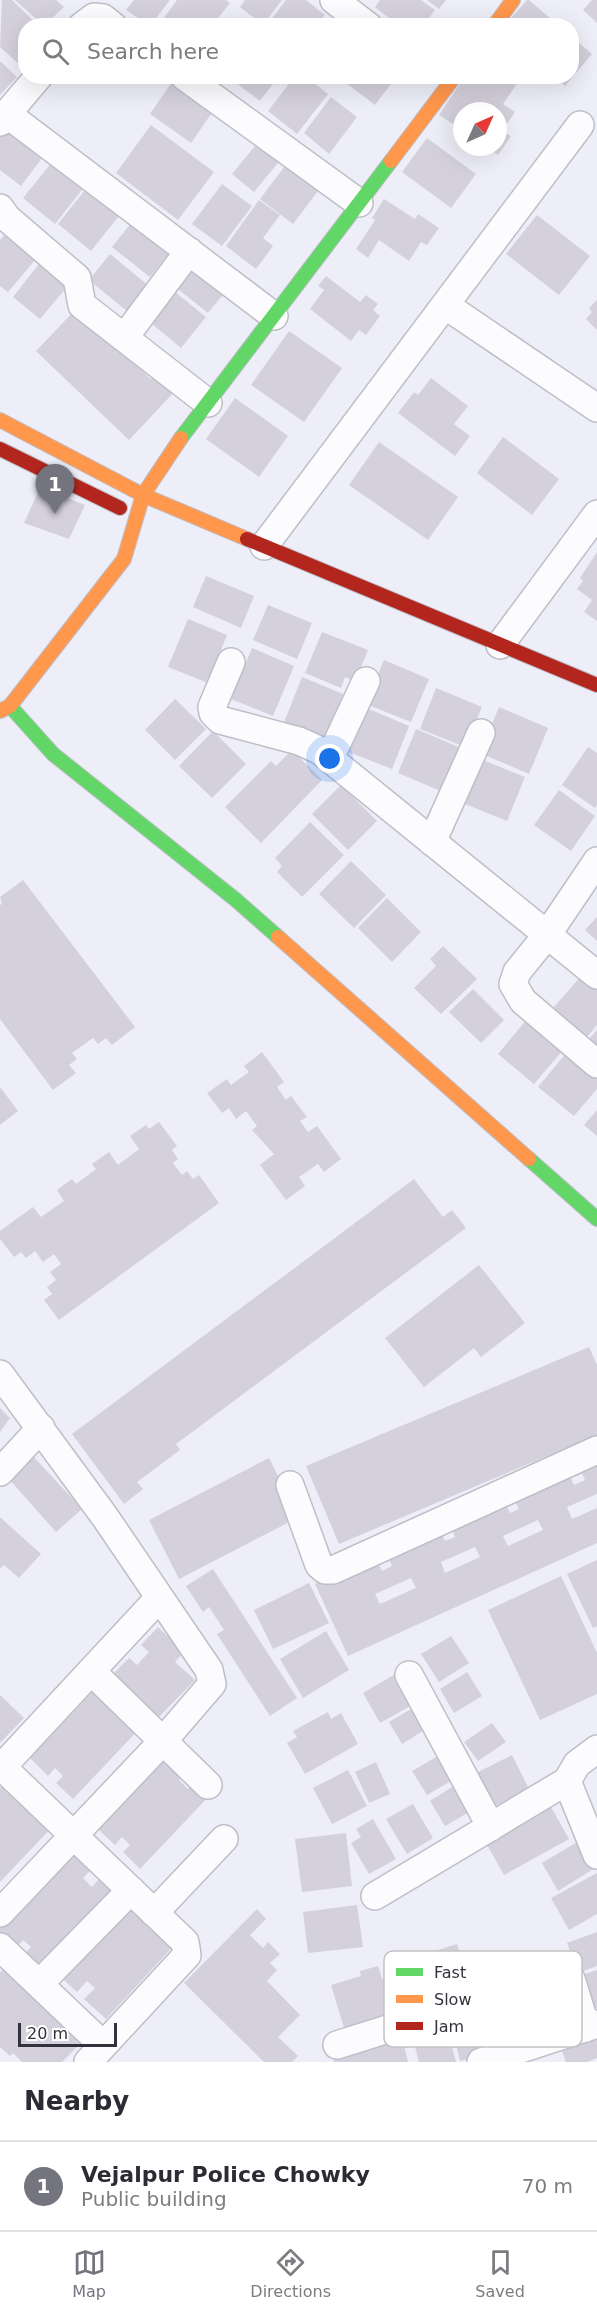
<!DOCTYPE html>
<html lang="en">
<head>
<meta charset="utf-8">
<style>
  :root { --surface:#fff; --page:#f2f2f3; --text:#2b2b33; --muted:#7c7c81; --line:#e1e1e2; --accent:#74747e }
  body { margin:0; font-family:"DejaVu Sans",sans-serif; background:var(--page); color:var(--text) }
  .compass { position:absolute; left:453px; top:102px; width:54px; height:54px; border-radius:50%; background:var(--surface); box-shadow:0 6px 24px #0002; rotate:45deg }
  .scale { position:absolute; left:18px; bottom:15px; width:99px; box-sizing:border-box; padding-left:6px; border:3px solid #32323c; border-top:0; font-size:16px; line-height:21px; white-space:nowrap; color:#32323c; -webkit-text-stroke:4px #fff; paint-order:stroke }
  .you { position:absolute; left:330px; top:759px; width:21px; height:21px; margin:-15px; border:4px solid #fff; border-radius:50%; background:#1a73e8; box-shadow:0 0 0 9px #1a73e833 }
  .badge { display:grid; place-items:center; width:39px; height:39px; border-radius:50%; background:var(--accent); color:#fff; font-size:20px; font-weight:700 }
  .pin { position:absolute; translate:-50% -50px; filter:drop-shadow(0 2px 3px #0008) }
  .pin::after { content:''; position:absolute; top:32px; width:21px; height:18px; background:inherit; clip-path:polygon(0 0,100% 0,50% 100%) }
  .list { margin:0; padding:0; list-style:none }
  h2 { display:flex; justify-content:space-between; align-items:center; height:78px; margin:0; padding:0 24px; font-size:26px }
  h2 small { font-size:20px; font-weight:400; color:var(--muted) }
  .list li { display:grid; grid-template-columns:39px 1fr auto; gap:18px; align-items:center; box-sizing:border-box; height:90px; padding:0 24px; border-top:2px solid var(--line) }
  .list b { display:block; font-size:22px; white-space:nowrap }
  .list p { margin:0; font-size:20px; white-space:nowrap; color:var(--muted) }
  .list em { font-size:20px; font-style:normal; color:var(--muted) }
  .icon { flex:none; width:33px; height:33px; fill:none; stroke:currentColor; stroke-width:2; stroke-linecap:round; stroke-linejoin:round }
  .map { position:relative; flex:none; width:597px; height:2062px; overflow:hidden }
  .search { position:absolute; background:var(--surface); box-shadow:0 6px 24px #0002; left:18px; right:18px; top:18px; height:66px; display:flex; align-items:center; gap:15px; box-sizing:border-box; padding:0 21px; border-radius:24px; color:var(--muted); font-size:22px }
  .sheet { height:168px; background:var(--surface) }
  nav { display:flex; justify-content:space-around; align-items:center; box-sizing:border-box; height:84px; border-top:2px solid var(--line); background:var(--surface); font-size:16px; color:var(--muted) }
  nav a { display:grid; justify-items:center; gap:3px }
  nav .on { color:var(--accent) }
  .map>svg:first-child { display:block }
  .building { fill:#d4d0dc; fill-rule:evenodd }
  .lines { fill:none; stroke-linecap:round; stroke-linejoin:round }
  .street-casing { stroke:#bebec8; stroke-width:30 }
  .fast-casing { stroke:#bebec8; stroke-width:16 }
  .slow-casing { stroke:#bebec8; stroke-width:16 }
  .jam-casing { stroke:#bebec8; stroke-width:16 }
  .street { stroke:#fcfcfe; stroke-width:27 }
  .fast { stroke:#63d668; stroke-width:14 }
  .slow { stroke:#ff974d; stroke-width:14 }
  .jam { stroke:#b3261e; stroke-width:14 }
  .key { fill:#fff; stroke:#c2c2c4; stroke-width:1.5 }
  .key-label { font-size:16px; fill:#32323c }
</style>
</head>
<body>
<div class="map">
<svg width="597" height="2062" viewBox="0 0 597 2062">
  <rect width="100%" height="100%" fill="#eeeef9"/>
  <path class="building" d="M2 0H12L39 26H26V63L22 67 0 47Z
    M15 0H56L64 7 44 26Z
    M134 0H170L150 26 126 10Z
    M177 0H226L230 3 212 26H158Z
    M245 0H282L263 25 240 7Z
    M286 0H306L325 15 316 26H266Z
    M380 0H421L435 10 423 26H399L375 7Z
    M427 0H446L439 9Z
    M527 0H529L559 26H504Z
    M592 0H597V23L583 10Z
    M572 37 592 54 565 86 554 76H572Z
    M0 61 17 77 0 95Z
    M176 76 218 104 191 143 150 114Z
    M235 76H279L260 101 232 80Z
    M295 76H305L328 94 297 134 268 111Z
    M345 76H397L375 105 342 80Z
    M465 76H522L503 104 515 112 502 131 511 136 498 155 486 147H498V111H462V130L439 115Z
    M331 97 357 117 329 154 304 133Z
    M151 125 214 172 178 220 116 173Z
    M0 128 48 150 21 186 0 170Z
    M427 138 476 174 451 208 402 172Z
    M260 140 282 158 254 192 232 174Z
    M291 158 321 187 293 224 260 199Z
    M53 161 85 186 55 224 23 198Z
    M222 184 252 206 222 246 192 224Z
    M89 185 122 212 91 251 58 224Z
    M384 199 415 219 418 214 439 228 427 245 421 242 409 261 379 240 368 258 356 249 375 220 372 218Z
    M259 200 280 215 263 238 273 246 256 269 226 246Z
    M537 215 590 256 559 295 506 254Z
    M132 222 170 252 150 277 112 247Z
    M10 228 41 253 8 292 0 286V240Z
    M110 254 149 286 128 312 89 280Z
    M190 255 229 287 208 313 169 282Z
    M42 260 71 282 40 319 13 297Z
    M326 276 360 302 366 295 378 304 373 310 380 316 366 335 359 330 351 341 310 309 324 290 318 286Z
    M169 287 206 317 181 348 145 318Z
    M597 300V330L586 319 592 312 589 308Z
    M77 308 151 379 159 369 178 388 129 440 36 351Z
    M289 331 342 368 304 422 251 385Z
    M431 378 468 406 454 424 470 436 455 456 398 413 414 392 418 395Z
    M235 398 288 436 259 477 206 439Z
    M503 437 559 479 532 515 477 473Z
    M379 442 458 497 428 540 349 485Z
    M40 488 85 505 69 539 24 523Z
    M597 552V621L584 612 592 600 577 589 583 581 580 578Z
    M206 576 254 596 241 628 193 607Z
    M268 605 312 623 297 659 253 640Z
    M188 619 227 635 208 683 168 667Z
    M322 632 368 650 355 682 345 677 341 688 305 673Z
    M252 648 294 666 273 716 231 699Z
    M384 660 429 679 411 722 366 704Z
    M302 677 343 694 324 742 283 725Z
    M436 688 482 707 465 747 420 729Z
    M175 699 206 729 175 760 145 730Z
    M364 707 409 726 392 769 346 751Z
    M499 707 548 728 529 774 480 753Z
    M416 729 461 748 443 792 398 773Z
    M213 731 246 764 212 798 179 766Z
    M588 747 597 753V804L595 808 562 785Z
    M292 750 322 780 261 843 225 807 271 761 276 766Z
    M478 758 525 777 507 821 460 802Z
    M341 785 377 821 348 850 312 814Z
    M559 790 595 816 571 851 534 825Z
    M310 822 344 855 302 897 277 872 282 866 275 858Z
    M351 861 386 895 354 928 319 894Z
    M23 880 135 1027 112 1045 106 1038 98 1044 93 1038 72 1053 77 1059 69 1065 76 1073 53 1090 0 1019V905L2 904 0 897Z
    M387 898 421 932 392 962 358 928Z
    M597 917V941L585 930Z
    M443 946 477 979 441 1014 414 988 436 966 430 959Z
    M581 976 597 990V1025L586 1038 553 1008Z
    M473 989 504 1020 481 1043 449 1012Z
    M527 1019 563 1050 534 1084 498 1054Z
    M597 1030V1046L589 1039Z
    M262 1052 284 1082 277 1087 286 1100 291 1096 307 1117 300 1121 308 1132 317 1126 341 1159 324 1172 318 1164 299 1177 305 1186 286 1200 260 1165 274 1154 252 1130 257 1126 246 1111 236 1119 229 1108 222 1113 207 1093 227 1079 231 1085 249 1072 244 1066Z
    M567 1052 597 1077V1089L574 1116 538 1087Z
    M0 1087 18 1111 0 1125Z
    M597 1110V1136L584 1125Z
    M159 1122 177 1146 172 1150 178 1159 173 1163 182 1175 187 1171 193 1179 199 1175 219 1203 59 1320 44 1300 52 1294 47 1287 56 1280 50 1272 61 1264 54 1254 43 1262 35 1251 26 1258 21 1252 14 1257 0 1239V1231L33 1207 41 1217 64 1201 57 1190 72 1179 76 1184 96 1169 92 1164 109 1152 118 1165 139 1149 130 1136 146 1125 149 1129Z
    M414 1179 443 1217 452 1210 466 1228 176 1444 180 1450 137 1482 143 1489 124 1504 72 1434Z
    M479 1265 525 1323 481 1357 474 1348 424 1387 385 1338Z
    M589 1347 597 1365V1435L339 1544 306 1466Z
    M0 1408 10 1418 0 1432Z
    M32 1455 82 1509 56 1532 8 1478Z
    M597 1457V1494L567 1507 572 1519 597 1508V1543L348 1656 315 1584 349 1569 352 1576 369 1568 366 1561 375 1557 382 1571 392 1566 386 1552 439 1528 445 1541 455 1537 449 1523 503 1499 510 1513 519 1509 512 1495 567 1470 574 1485 585 1480 578 1465ZM538 1520 543 1530 508 1546 503 1536ZM475 1547 480 1557 445 1573 441 1562ZM411 1578 416 1588 380 1604 375 1594Z
    M269 1458 299 1517 179 1579 149 1520Z
    M0 1517 41 1554 19 1578 4 1565 0 1569Z
    M597 1560V1626L593 1628 567 1574Z
    M213 1569 297 1698 270 1716 217 1634 224 1630 209 1607 203 1612 186 1586Z
    M561 1576 597 1653V1694L540 1720 488 1610Z
    M309 1583 329 1623 273 1649 254 1610Z
    M158 1627 184 1652 175 1662 195 1680 159 1717 113 1674 129 1658 137 1665 149 1652 141 1645Z
    M326 1631 349 1670 303 1698 280 1659Z
    M451 1636 469 1663 439 1682 421 1654Z
    M467 1672 482 1696 454 1713 440 1689Z
    M397 1673 414 1704 380 1723 363 1693Z
    M99 1685 118 1703 111 1711 120 1719 127 1712 142 1726 73 1799 56 1783 63 1776 55 1768 48 1776 30 1758Z
    M0 1695 24 1718 0 1743Z
    M418 1705 431 1726 402 1744 389 1722Z
    M328 1712 331 1719 341 1713 358 1744 305 1774 287 1743 297 1737 293 1731Z
    M492 1723 506 1742 478 1761 464 1742Z
    M443 1753 458 1777 427 1795 412 1771Z
    M166 1754 186 1772 179 1780 188 1789 195 1781 210 1795 140 1869 123 1852 130 1845 122 1837 115 1845 97 1828Z
    M512 1755 529 1789 491 1808 474 1774Z
    M376 1762 390 1794 369 1803 355 1772Z
    M348 1770 367 1806 332 1824 313 1788Z
    M9 1779 28 1797 21 1804 30 1813 37 1806 56 1823 0 1882V1788Z
    M460 1782 476 1808 445 1826 430 1801Z
    M547 1800 569 1839 504 1875 482 1836Z
    M413 1804 433 1838 407 1854 386 1819Z
    M373 1819 396 1859 369 1874 351 1843 361 1837 356 1829Z
    M346 1833 352 1886 302 1892 295 1839Z
    M579 1841 595 1868 558 1891 542 1863Z
    M70 1852 90 1871 83 1878 92 1887 99 1879 118 1897 45 1974 24 1954 31 1947 23 1940 15 1949 0 1935V1927Z
    M597 1873V1914L569 1930 551 1898Z
    M131 1897 150 1915 143 1923 152 1931 159 1924 178 1941 106 2019 84 1999 95 1988 87 1981 77 1992 58 1975Z
    M357 1905 363 1947 308 1953 303 1912Z
    M257 1909 266 1919 250 1935 263 1948 268 1942 280 1954 270 1963 277 1970 267 1981 300 2015 278 2037 298 2056 292 2062H264L184 1983Z
    M597 1932V1966L578 1973 567 1943Z
    M457 1944 461 1957 478 1952 489 1986 421 2006 407 1960Z
    M7 1965 83 2041 62 2062H22L13 2053 10 2056 0 2047V1973Z
    M378 1966 382 1979 394 1975 406 2014 345 2031 331 1985 361 1976 360 1971Z
    M597 1970V2008L594 2009 582 1975Z
    M478 2008 489 2053 460 2061 449 2015Z
    M445 2020 456 2062H419L410 2028Z
    M597 2029V2058L587 2062H566L559 2043Z
    M401 2033 408 2062H334L331 2051Z"/>
  <g class="lines">
    <defs>
      <path id="street" d="M334 0 368 26
        M82 26 94 17 103 18 113 26
        M184 76 359 203
        M7 114 274 316
        M0 122 39 76
        M0 208 7 218 77 278 82 305 208 403
        M445 305 597 408
        M124 338 189 251
        M264 546 580 125
        M500 645 597 514
        M231 662 212 707 213 713 220 720 299 741 319 750 597 975
        M330 758 366 681
        M432 842 481 733
        M597 861 547 935 517 972 513 984 523 1001 597 1064
        M0 1374 105 1517 209 1670 212 1684 163 1741 0 1913
        M0 1472 41 1428
        M290 1485 319 1565 325 1570H333L597 1450
        M91 1671 208 1785
        M409 1675 491 1827
        M597 1749 577 1764 567 1781 597 1855
        M2 1767 185 1942 187 1955 88 2062
        M0 1769 159 1598
        M375 1896 567 1781
        M154 1913 224 1839
        M0 1947 103 2045
        M39 1984 131 1890
        M337 2045 563 1974 571 1979 573 1985 586 2028
        M481 2062 597 2024"/>
      <path id="fast" d="M181 438 391 161
        M10 706 53 754 236 900 278 937
        M529 1159 597 1219"/>
      <path id="slow" d="M494 26 513 0
        M391 161 455 76
        M0 420 143 495 247 539
        M0 711 10 706 124 559 143 495 181 438
        M278 937 529 1159"/>
      <path id="jam" d="M0 449 120 508
        M247 539 597 685"/>
    </defs>
    <use href="#street" class="street-casing"/>
    <use href="#fast" class="fast-casing"/>
    <use href="#slow" class="slow-casing"/>
    <use href="#jam" class="jam-casing"/>
    <use href="#street" class="street"/>
    <use href="#fast" class="fast"/>
    <use href="#slow" class="slow"/>
    <use href="#jam" class="jam"/>
  </g>
  <rect x="384" y="1951" width="198" height="96" rx="9" class="key"/>
  <rect x="396" y="1968" width="27" height="8" fill="#63d668"/>
  <rect x="396" y="1995" width="27" height="8" fill="#ff974d"/>
  <rect x="396" y="2022" width="27" height="8" fill="#b3261e"/>
  <g class="key-label">
    <text x="434" y="1978">Fast</text>
    <text x="434" y="2005">Slow</text>
    <text x="434" y="2032">Jam</text>
  </g>
</svg>
<svg class="compass" viewBox="-18 -18 36 36"><path d="M0-13l5 13h-10z" fill="#e53935"/><path d="M0 13l5-13h-10z" fill="#7c7c81"/></svg>
<div class="scale">20 m</div>
<div class="you"></div>
<div class="pin badge" style="left:55px;top:514px">1</div>
<div class="search"><svg class="icon" aria-label="search" viewBox="0 0 24 24"><circle cx="10" cy="10" r="6"/><path d="M15 15l6 6"/></svg>Search here</div>
</div>
<section class="sheet">
<h2>Nearby<small></small></h2>
<ul class="list">
<li><span class="badge">1</span><div><b>Vejalpur Police Chowky</b><p>Public building</p></div><em>70 m</em></li>
</ul>
</section>
<nav>
<a class="on"><svg class="icon" aria-label="map" viewBox="0 0 24 24"><path d="M3 6l6-2 6 2 6-2v14l-6 2-6-2-6 2zM9 4v14M15 6v14"/></svg>Map</a>
<a><svg class="icon" aria-label="directions" viewBox="0 0 24 24"><path d="M12 3l9 9-9 9-9-9zM9 14v-3h6M13 9l2 2-2 2"/></svg>Directions</a>
<a><svg class="icon" aria-label="saved" viewBox="0 0 24 24"><path d="M7 4h10v16l-5-4-5 4z"/></svg>Saved</a>
</nav>
</body>
</html>
